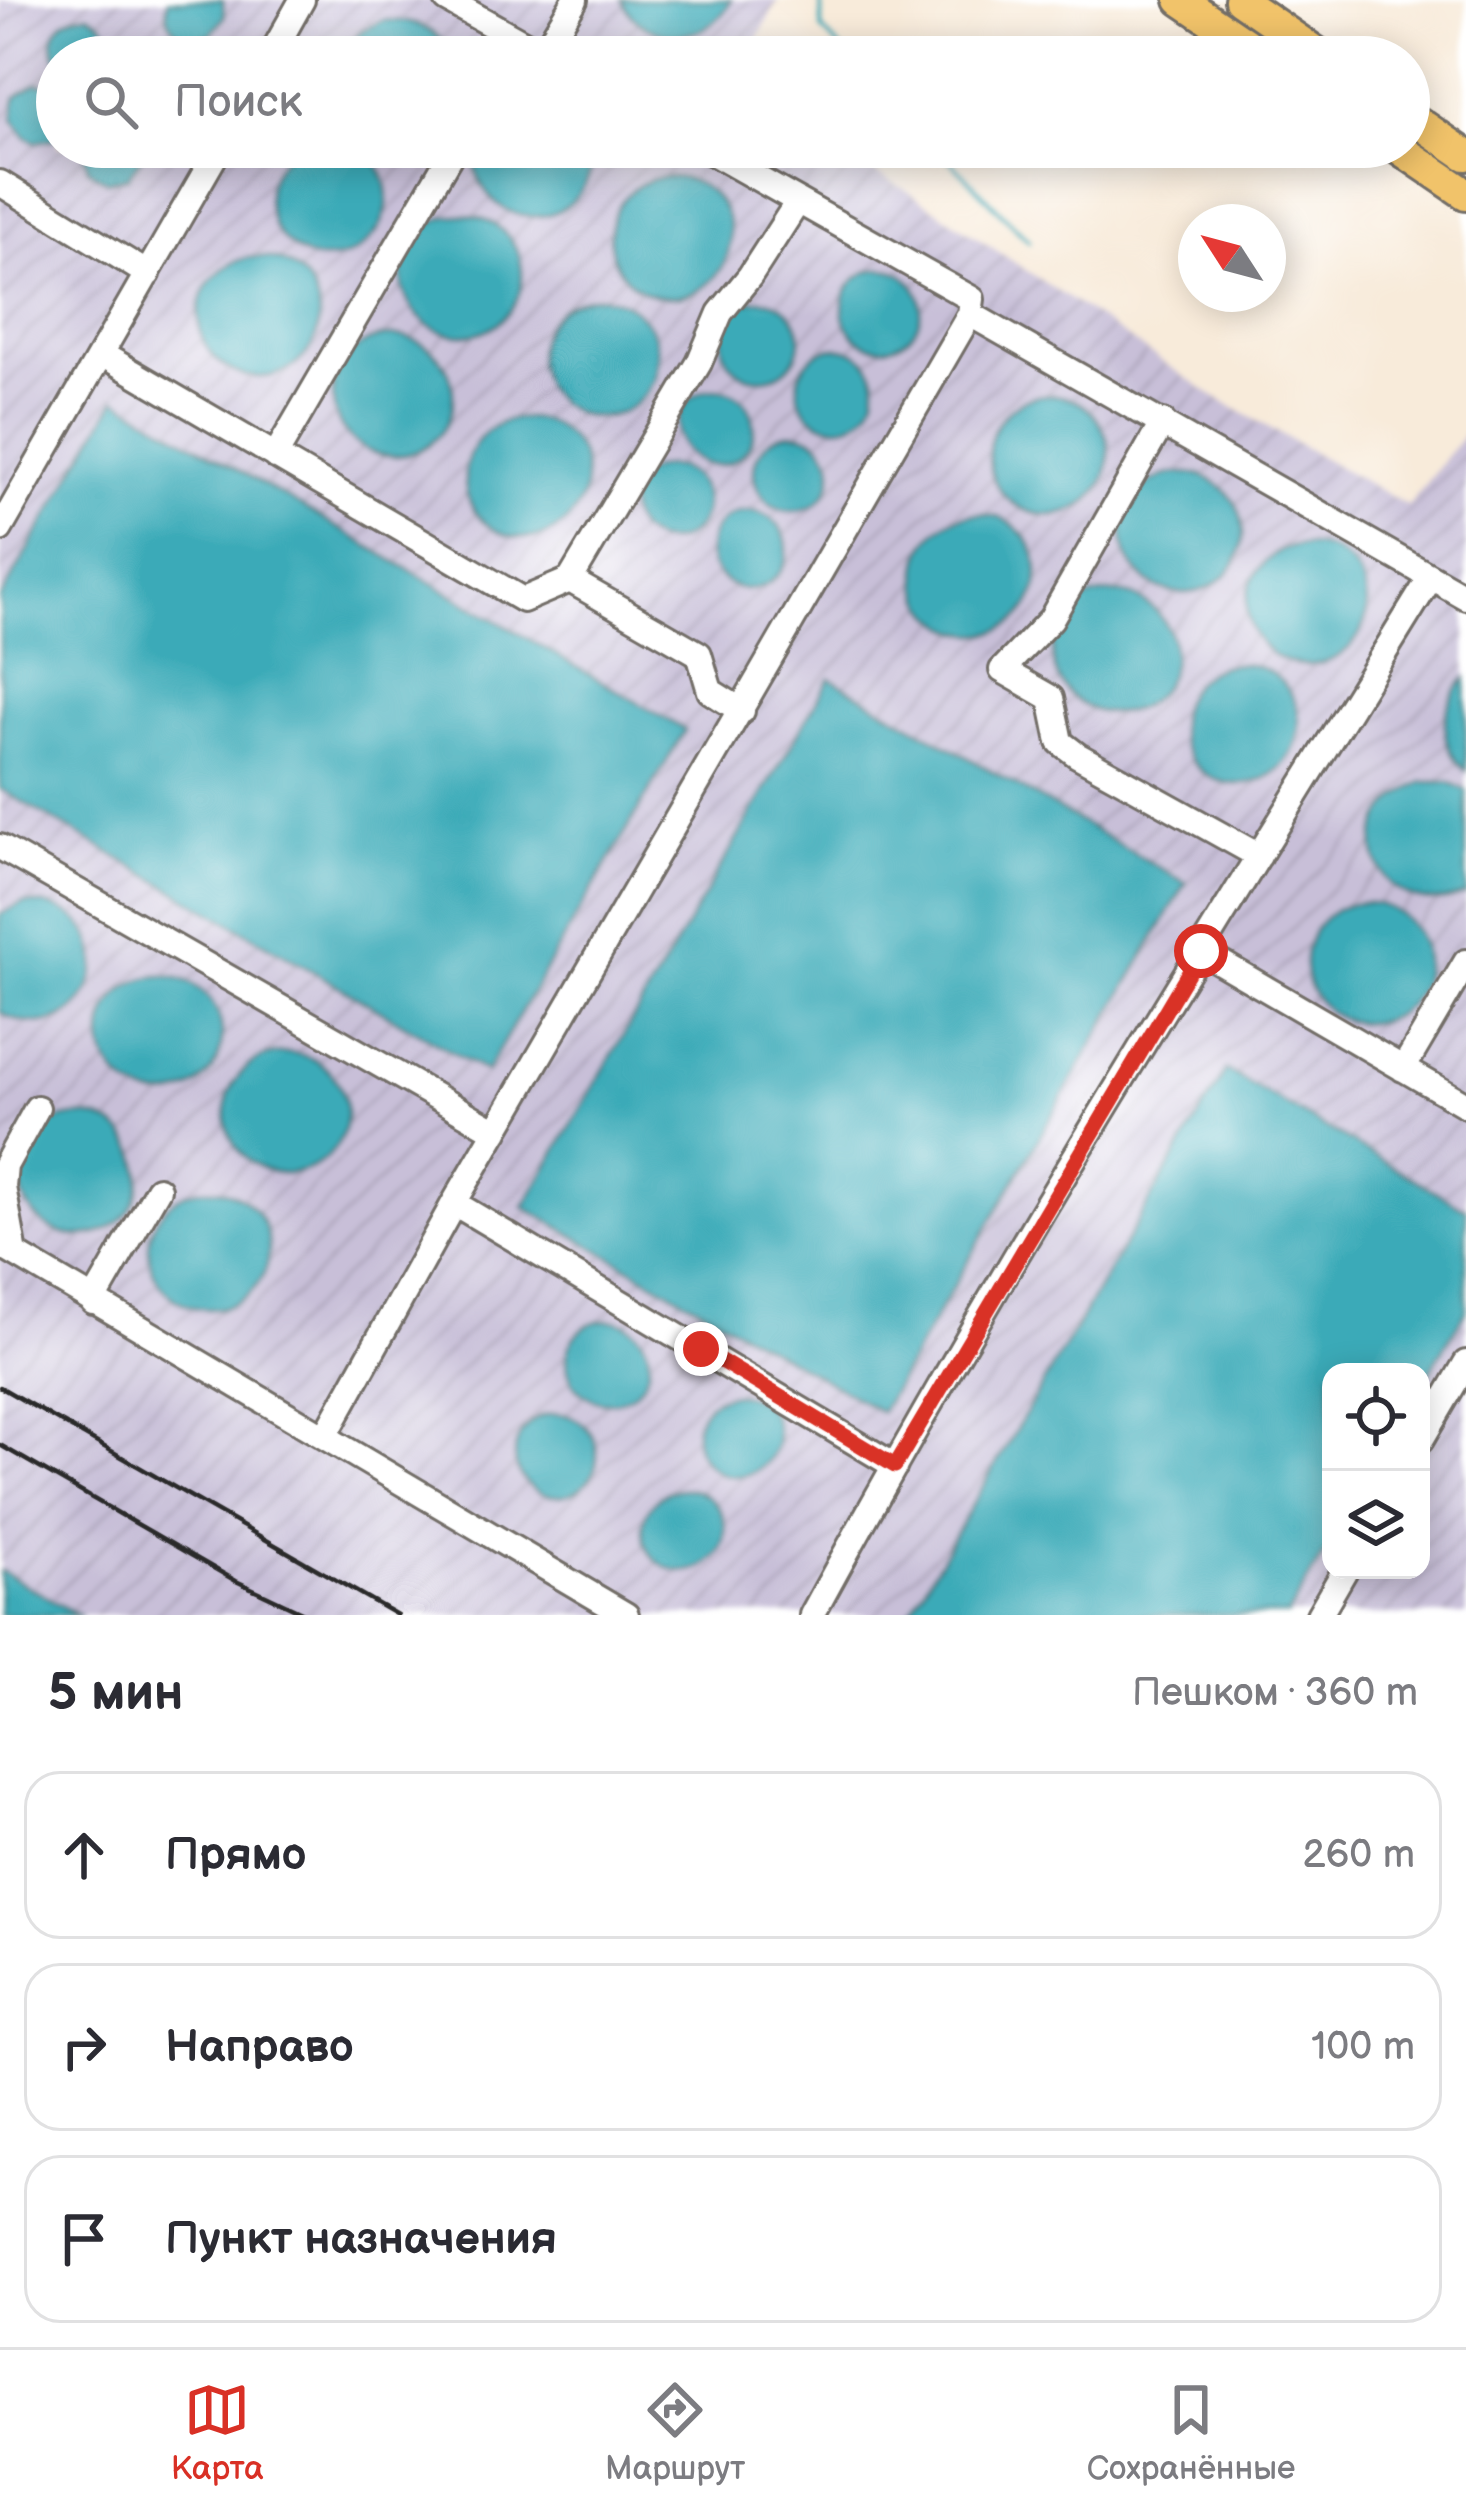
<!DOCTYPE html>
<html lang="ru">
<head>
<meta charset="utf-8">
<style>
  :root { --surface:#fff; --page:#f2f2f3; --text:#2b2b33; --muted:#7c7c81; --line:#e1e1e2; --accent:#d93025 }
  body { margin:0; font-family:"Balsamiq Sans",sans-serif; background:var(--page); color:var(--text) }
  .controls { position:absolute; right:36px; bottom:36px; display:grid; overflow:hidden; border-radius:24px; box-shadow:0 6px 30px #0003 }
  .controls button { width:108px; height:108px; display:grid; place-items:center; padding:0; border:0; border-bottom:3px solid var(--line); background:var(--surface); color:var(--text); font:60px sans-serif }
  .compass { position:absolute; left:1178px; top:204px; width:108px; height:108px; border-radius:50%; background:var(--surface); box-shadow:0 6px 30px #0003; rotate:306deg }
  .stop { position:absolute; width:36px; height:36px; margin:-27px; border:9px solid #d93025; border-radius:50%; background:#fff }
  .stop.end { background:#d93025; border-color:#fff; box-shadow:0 3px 12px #0008 }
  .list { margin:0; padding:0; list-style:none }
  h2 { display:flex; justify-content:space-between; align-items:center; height:156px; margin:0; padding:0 48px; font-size:51px }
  h2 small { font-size:39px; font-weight:400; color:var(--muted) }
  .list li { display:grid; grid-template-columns:78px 1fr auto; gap:36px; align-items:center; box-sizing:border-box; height:168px; margin:0 24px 24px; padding:0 24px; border:3px solid var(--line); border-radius:36px }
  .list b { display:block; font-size:45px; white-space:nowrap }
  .list em { font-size:39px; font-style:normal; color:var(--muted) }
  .icon { flex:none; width:66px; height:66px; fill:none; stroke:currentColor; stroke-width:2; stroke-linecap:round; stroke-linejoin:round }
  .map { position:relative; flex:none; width:1466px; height:1615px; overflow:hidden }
  .search { position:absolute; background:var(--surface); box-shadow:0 6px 30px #0003; left:36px; right:36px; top:36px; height:132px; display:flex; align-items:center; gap:30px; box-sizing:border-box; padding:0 42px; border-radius:66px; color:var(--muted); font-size:45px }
  .sheet { height:732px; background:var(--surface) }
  nav { display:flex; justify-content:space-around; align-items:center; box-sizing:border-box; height:168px; border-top:3px solid var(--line); background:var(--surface); font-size:33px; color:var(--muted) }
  nav a { display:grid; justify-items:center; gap:6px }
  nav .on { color:var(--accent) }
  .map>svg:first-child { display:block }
  .industrial { fill:url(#industrial-furrows); fill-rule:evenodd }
  .water { fill:#3aaab8; stroke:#326a72; stroke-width:3 }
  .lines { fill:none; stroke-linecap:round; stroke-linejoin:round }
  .stream { stroke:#3aaab8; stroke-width:4.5 }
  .minor-casing { stroke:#736e68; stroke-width:30 }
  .major-casing { stroke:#736e68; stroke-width:36 }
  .minor { stroke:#fff; stroke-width:24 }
  .major { stroke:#f1c36a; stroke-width:30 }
  .rail { stroke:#2b2b2b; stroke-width:4.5 }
  .route { stroke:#d93025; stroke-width:15 }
</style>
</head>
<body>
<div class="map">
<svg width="1466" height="1615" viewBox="0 0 1466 1615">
  <defs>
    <pattern id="industrial-furrows" width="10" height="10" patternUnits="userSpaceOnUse" patternTransform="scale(3)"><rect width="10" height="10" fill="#c8bfd8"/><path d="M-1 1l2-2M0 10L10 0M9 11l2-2" fill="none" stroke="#aca4ba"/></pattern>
  </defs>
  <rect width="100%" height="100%" fill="#fff"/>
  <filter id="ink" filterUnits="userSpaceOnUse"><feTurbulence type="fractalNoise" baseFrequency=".00833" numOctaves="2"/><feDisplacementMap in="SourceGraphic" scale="24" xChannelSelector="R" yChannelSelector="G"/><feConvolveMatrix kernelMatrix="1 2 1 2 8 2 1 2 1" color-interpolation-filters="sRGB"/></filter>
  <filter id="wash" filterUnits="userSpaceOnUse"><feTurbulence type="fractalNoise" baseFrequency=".004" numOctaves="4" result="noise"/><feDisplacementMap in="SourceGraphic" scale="48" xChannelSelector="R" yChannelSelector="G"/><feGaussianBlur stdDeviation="2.7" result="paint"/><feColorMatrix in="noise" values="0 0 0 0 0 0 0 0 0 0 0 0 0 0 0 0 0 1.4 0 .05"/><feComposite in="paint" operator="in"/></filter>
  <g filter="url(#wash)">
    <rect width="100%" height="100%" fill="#f8ebda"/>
    <path class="industrial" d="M0 0H778L748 57H57V147H829L908 191 1215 397 1408 506 1466 431V1615H0ZM1331 1372H1421V1570H1331Z"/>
    <path class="water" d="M168 0H223L224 17 211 35 190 39C172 32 163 19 168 0Z
      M622 0H731C710 47 643 46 622 0Z
      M88 14C106 23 116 37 108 57L57 60C46 34 61 15 88 14Z
      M384 20C414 20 438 28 452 57H341L361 31Z
      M36 83 57 87V138L36 142 26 137 13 119 16 97Z
      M83 147H141V158L128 177 106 181 88 169Z
      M297 147H359C433 200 347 300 286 242 274 231 269 217 268 201 267 178 278 160 297 147Z
      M594 147C592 239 475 240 473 147Z
      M610 237a60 60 0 1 1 120 0a60 60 0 1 1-120 0Z
      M402 275a60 60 0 1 1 120 0a60 60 0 1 1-120 0Z
      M199 317a60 60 0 1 1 120 0a60 60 0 1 1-120 0Z
      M843 308a39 39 0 1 1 78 0a39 39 0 1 1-78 0Z
      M538 357a60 60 0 1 1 120 0a60 60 0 1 1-120 0Z
      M722 339a39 39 0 1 1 78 0a39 39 0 1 1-78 0Z
      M333 396a60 60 0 1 1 120 0a60 60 0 1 1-120 0Z
      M798 387a39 39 0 1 1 78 0a39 39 0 1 1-78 0Z
      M678 427a38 38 0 1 1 76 0a38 38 0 1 1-76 0Z
      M989 455a60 60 0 1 1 120 0a60 60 0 1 1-120 0Z
      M116 399 685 730 486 1072 0 789V599Z
      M465 478a60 60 0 1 1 120 0a60 60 0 1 1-120 0Z
      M754 472a39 39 0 1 1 78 0a39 39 0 1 1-78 0Z
      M629 504a38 38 0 1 1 76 0a38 38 0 1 1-76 0Z
      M1123 533a60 60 0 1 1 120 0a60 60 0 1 1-120 0Z
      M709 550a39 39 0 1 1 78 0a39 39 0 1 1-78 0Z
      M918 574a60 60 0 1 1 120 0a60 60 0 1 1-120 0Z
      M1247 605a60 60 0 1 1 120 0a60 60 0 1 1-120 0Z
      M1053 653a60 60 0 1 1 120 0a60 60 0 1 1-120 0Z
      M1179 724a60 60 0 1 1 120 0a60 60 0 1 1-120 0Z
      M830 678 1186 883 881 1412 524 1207Z
      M1466 678V771C1436 743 1440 707 1466 678Z
      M1423 782H1448L1466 790V894C1380 928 1334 821 1423 782Z
      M1305 963a60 60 0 1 1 120 0a60 60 0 1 1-120 0Z
      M23 903C145 904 95 1066 0 1012V914Z
      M102 1036a60 60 0 1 1 120 0a60 60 0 1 1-120 0Z
      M226 1113a60 60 0 1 1 120 0a60 60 0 1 1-120 0Z
      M1226 1070 1466 1209V1310L1421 1387V1372H1331V1541L1288 1615H908Z
      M20 1176a60 60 0 1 1 120 0a60 60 0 1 1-120 0Z
      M149 1249a60 60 0 1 1 120 0a60 60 0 1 1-120 0Z
      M567 1361a41 41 0 1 1 82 0a41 41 0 1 1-82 0Z
      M695 1435a41 41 0 1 1 82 0a41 41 0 1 1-82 0Z
      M515 1455a41 41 0 1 1 82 0a41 41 0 1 1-82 0Z
      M643 1530a41 41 0 1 1 82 0a41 41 0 1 1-82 0Z
      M0 1569V1570L78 1615H0Z"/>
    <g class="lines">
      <path class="stream" d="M821 0 822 30 849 57
        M937 147 1029 241"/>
    </g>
  </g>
  <g filter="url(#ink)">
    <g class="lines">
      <defs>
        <path id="minor" d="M447 0 549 57
          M543 53 575 0
          M270 57 302 0
          M702 147 972 299 970 314
          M0 183 148 274
          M103 355 523 600 570 580 699 654 710 691 742 711
          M1163 422 1051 619 1002 670 1051 698 1060 742 1077 755 1259 856
          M275 456 455 147
          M0 529 220 147
          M570 580 699 363 720 313 750 276 797 203
          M0 847 496 1131
          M1201 951 1466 1105
          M1403 1069 1466 962
          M454 1203 895 1466
          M0 1245 626 1615
          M15 1254 3 1187 5 1166 37 1108
          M93 1302 158 1189
          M325 1436 454 1203 970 314 1431 577
          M1421 1440 1466 1363
          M812 1615C1004 1261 1220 919 1431 577L1466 597
          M1319 1615 1345 1570"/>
        <path id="major" d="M1181 0 1265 57
          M1240 0 1323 57
          M1409 116 1466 155
          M1397 147 1466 194"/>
      </defs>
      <use href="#minor" class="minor-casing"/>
      <use href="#major" class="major-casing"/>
      <use href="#minor" class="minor"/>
      <use href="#major" class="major"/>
      <path class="rail" d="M0 1387 397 1615
        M0 1445 236 1581 308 1615"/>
    </g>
  </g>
  <g class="lines" filter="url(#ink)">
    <path class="route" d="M701 1349 895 1466 1201 951"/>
  </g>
</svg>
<div class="controls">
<button><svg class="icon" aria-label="locate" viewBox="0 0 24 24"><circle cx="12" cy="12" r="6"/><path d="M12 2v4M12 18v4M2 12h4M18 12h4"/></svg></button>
<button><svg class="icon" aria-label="layers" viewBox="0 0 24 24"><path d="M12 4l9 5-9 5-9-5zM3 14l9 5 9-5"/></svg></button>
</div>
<svg class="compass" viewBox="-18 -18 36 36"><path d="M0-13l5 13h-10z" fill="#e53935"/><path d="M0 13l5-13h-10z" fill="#7c7c81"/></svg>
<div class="stop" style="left:1201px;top:951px"></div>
<div class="stop end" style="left:701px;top:1349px"></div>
<div class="search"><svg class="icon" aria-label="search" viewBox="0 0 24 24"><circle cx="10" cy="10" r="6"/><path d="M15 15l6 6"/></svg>Поиск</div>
</div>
<section class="sheet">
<h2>5 мин<small>Пешком · 360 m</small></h2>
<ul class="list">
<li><svg class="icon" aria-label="ahead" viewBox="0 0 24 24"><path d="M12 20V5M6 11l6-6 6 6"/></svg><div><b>Прямо</b></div><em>260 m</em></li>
<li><svg class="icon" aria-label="right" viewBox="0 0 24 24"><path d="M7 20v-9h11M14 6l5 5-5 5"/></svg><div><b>Направо</b></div><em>100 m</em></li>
<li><svg class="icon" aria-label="arrive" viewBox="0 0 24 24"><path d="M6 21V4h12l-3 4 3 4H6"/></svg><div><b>Пункт назначения</b></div></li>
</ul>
</section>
<nav>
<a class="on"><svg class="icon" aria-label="map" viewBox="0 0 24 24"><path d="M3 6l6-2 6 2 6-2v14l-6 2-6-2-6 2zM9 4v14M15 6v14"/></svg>Карта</a>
<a><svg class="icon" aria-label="directions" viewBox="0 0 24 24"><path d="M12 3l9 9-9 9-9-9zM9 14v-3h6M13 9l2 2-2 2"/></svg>Маршрут</a>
<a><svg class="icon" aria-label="saved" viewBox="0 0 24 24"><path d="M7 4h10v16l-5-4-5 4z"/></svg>Сохранённые</a>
</nav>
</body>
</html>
